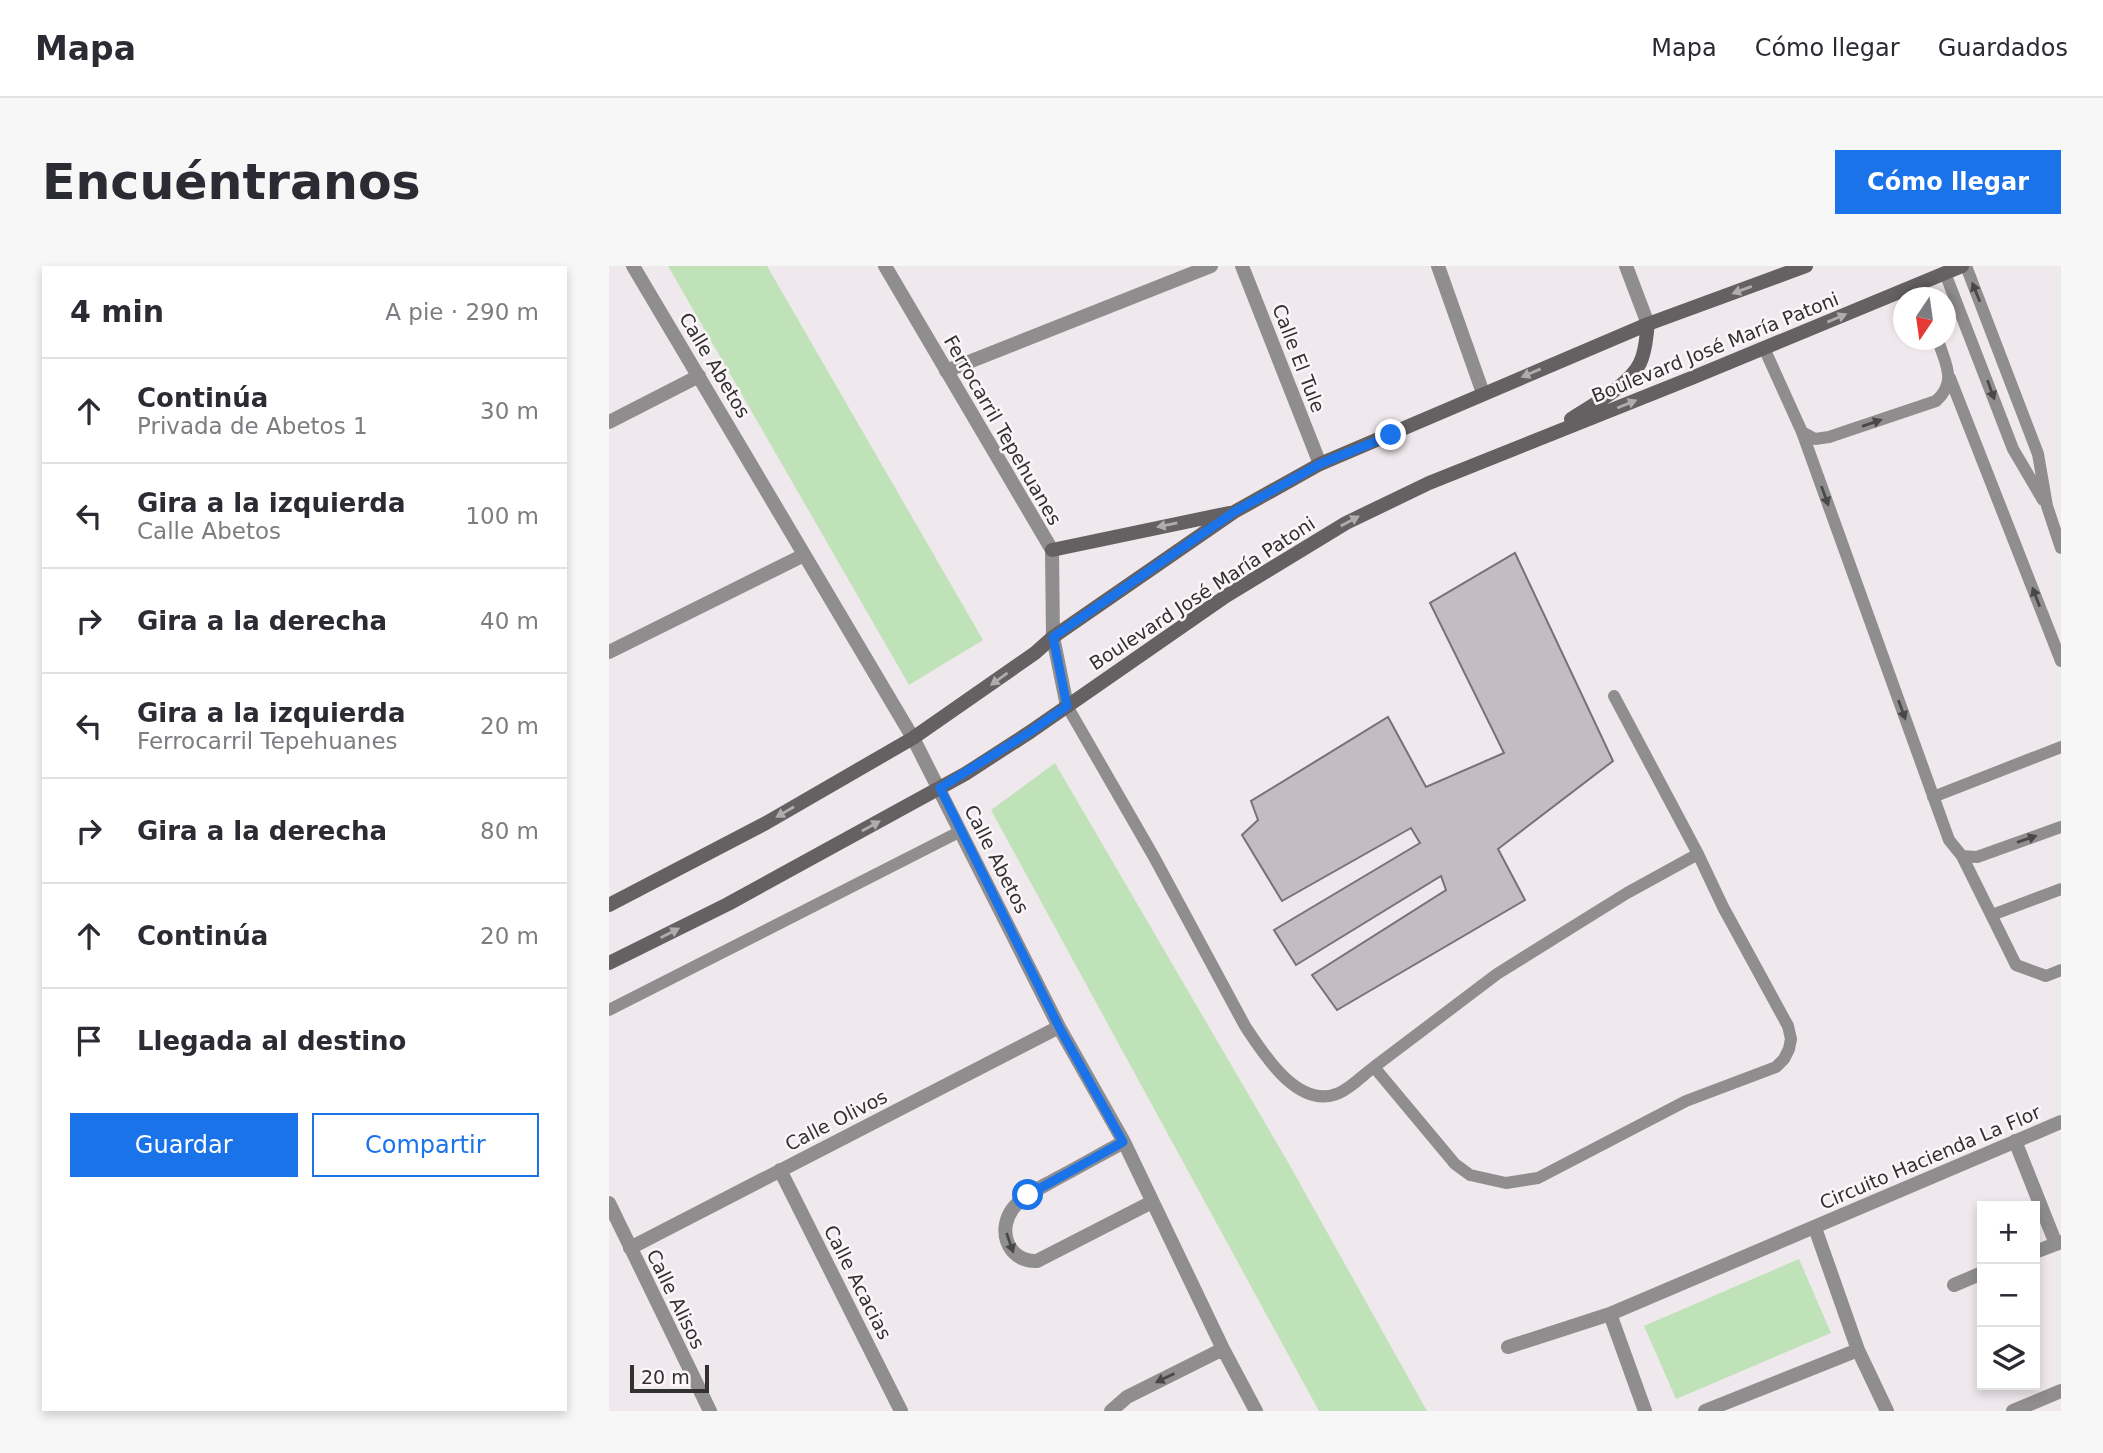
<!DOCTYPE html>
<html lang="es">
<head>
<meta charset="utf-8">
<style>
  :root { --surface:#fff; --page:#f7f7f7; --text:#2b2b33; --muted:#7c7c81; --line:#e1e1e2; --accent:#1a73e8 }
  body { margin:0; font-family:"DejaVu Sans",sans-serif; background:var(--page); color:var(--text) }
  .controls { position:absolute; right:21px; bottom:21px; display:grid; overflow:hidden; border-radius:0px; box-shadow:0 4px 10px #0003 }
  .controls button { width:63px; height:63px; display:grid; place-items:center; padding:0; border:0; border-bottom:2px solid var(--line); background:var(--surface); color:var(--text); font:35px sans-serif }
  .compass { position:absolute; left:1284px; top:21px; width:63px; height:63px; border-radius:50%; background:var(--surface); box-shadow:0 4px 10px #0003; rotate:193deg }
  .scale { position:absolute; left:21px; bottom:18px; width:79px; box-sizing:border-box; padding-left:7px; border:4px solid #323031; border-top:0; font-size:19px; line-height:24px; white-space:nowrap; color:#323031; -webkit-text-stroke:5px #fcf5f9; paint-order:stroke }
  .stop { position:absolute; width:21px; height:21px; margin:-16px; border:5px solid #1a73e8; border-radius:50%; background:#fff }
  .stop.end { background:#1a73e8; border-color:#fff; box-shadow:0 2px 7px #0008 }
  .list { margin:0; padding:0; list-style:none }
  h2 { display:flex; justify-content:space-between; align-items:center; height:91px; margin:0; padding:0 28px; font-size:30px }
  h2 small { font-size:23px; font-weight:400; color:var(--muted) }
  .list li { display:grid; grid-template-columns:46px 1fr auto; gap:21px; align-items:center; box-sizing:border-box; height:105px; padding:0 28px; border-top:2px solid var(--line) }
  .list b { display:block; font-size:26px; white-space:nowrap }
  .list p { margin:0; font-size:23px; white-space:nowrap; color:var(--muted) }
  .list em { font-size:23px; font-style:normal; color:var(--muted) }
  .actions { display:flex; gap:14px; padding:21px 28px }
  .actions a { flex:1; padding:16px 0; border:2px solid var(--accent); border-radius:0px; text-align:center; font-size:24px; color:var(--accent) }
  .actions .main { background:var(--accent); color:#fff }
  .icon { flex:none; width:38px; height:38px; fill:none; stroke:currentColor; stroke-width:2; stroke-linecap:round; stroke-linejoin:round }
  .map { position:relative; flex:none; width:1452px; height:1145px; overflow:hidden; border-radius:0px }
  header { display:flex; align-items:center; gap:42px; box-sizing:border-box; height:98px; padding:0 35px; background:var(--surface); border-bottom:2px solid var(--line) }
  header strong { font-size:33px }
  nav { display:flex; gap:38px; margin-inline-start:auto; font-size:24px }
  .intro { display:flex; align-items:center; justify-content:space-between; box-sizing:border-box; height:168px; padding:0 42px }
  h1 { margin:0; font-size:49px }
  .button { padding:18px 32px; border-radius:0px; background:var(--accent); color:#fff; font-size:24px; font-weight:700 }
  main { display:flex; gap:42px; padding:0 42px }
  aside { flex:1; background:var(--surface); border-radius:0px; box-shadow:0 4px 10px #0003 }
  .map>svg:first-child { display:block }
  .green { fill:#c0e2b8 }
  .building { fill:#c3bdc1; stroke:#777275; stroke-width:2 }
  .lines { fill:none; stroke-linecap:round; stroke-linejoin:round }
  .service { stroke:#908d8e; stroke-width:12 }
  .minor { stroke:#908d8e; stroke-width:14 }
  .secondary { stroke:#656163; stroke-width:14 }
  .oneway { fill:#b0abae }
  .oneway2 { fill:#4a4748 }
  .route { stroke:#1a73e8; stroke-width:9 }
  .labels { text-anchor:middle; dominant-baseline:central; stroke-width:5; stroke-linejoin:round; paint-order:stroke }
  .street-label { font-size:19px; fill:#323031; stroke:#fcf5f9 }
</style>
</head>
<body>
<header>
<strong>Mapa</strong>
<nav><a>Mapa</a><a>Cómo llegar</a><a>Guardados</a></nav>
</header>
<div class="intro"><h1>Encuéntranos</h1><a class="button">Cómo llegar</a></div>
<main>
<aside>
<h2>4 min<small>A pie · 290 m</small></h2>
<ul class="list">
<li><svg class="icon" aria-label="ahead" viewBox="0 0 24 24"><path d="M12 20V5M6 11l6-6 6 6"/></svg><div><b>Continúa</b><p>Privada de Abetos 1</p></div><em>30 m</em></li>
<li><svg class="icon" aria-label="left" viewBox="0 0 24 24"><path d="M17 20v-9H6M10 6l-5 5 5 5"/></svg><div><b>Gira a la izquierda</b><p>Calle Abetos</p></div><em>100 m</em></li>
<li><svg class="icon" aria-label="right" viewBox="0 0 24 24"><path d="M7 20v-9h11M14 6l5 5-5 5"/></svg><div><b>Gira a la derecha</b></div><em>40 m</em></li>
<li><svg class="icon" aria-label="left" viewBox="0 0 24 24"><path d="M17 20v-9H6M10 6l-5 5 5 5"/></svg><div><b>Gira a la izquierda</b><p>Ferrocarril Tepehuanes</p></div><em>20 m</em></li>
<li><svg class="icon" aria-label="right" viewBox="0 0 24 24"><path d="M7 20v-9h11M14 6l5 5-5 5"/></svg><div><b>Gira a la derecha</b></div><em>80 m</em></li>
<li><svg class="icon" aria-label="ahead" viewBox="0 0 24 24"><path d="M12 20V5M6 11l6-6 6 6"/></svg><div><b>Continúa</b></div><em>20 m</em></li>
<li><svg class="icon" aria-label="arrive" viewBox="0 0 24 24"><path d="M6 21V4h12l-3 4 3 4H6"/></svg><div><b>Llegada al destino</b></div></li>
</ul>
<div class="actions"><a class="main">Guardar</a><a>Compartir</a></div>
</aside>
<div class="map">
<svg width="1452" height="1145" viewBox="0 0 1452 1145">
  <rect width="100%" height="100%" fill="#efe8ec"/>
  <path class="green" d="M59 0H158L374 374 300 419Z
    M446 497 680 898 818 1145H710L382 544Z
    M1190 993 1222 1067 1067 1133 1035 1060Z"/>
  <path class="building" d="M906 287 1004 495 889 583 916 634 728 744 703 709 837 624 832 610 687 699 665 664 811 577 802 562 673 635 633 569 649 554 642 535 779 451 817 521 895 487 821 337Z"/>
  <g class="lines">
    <path class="service" d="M1357 0 1429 188 1438 240 1452 282
      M1336 7 1404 183 1434 234
      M1310 18 1315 32
      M1155 82 1193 166 1206 173 1220 171 1327 135C1349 115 1336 98 1329 74
      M1341 112 1452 395
      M1193 166 1340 574 1353 590 1368 591 1452 561
      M1005 430 1089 588 1114 641 1179 760 1182 773 1180 783 1175 793 1167 801 1077 835 929 912 897 917 861 909 846 898 765 801 888 708 1018 627 1089 588
      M458 440 545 591 636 760C654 787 689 845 730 827 742 822 754 809 765 801
      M1324 531 1452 481
      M1353 590 1407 699 1437 710 1452 704
      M1383 649 1452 623
      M0 744 352 565"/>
    <path class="minor" d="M24 0 304 472 450 761 515 876 614 1083 647 1145
      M276 0 443 284 444 371 458 440
      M633 0 711 198
      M829 0 874 127
      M1017 0 1039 58
      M337 105 602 0
      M0 156 90 110
      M0 386 195 289
      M1406 875 1447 978
      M515 876C492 888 470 901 447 913 433 921 417 928 406 940 387 961 397 996 428 995L543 936
      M171 904 292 1145
      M0 937 101 1145
      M1206 962 1249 1084 1278 1145
      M21 982 450 761
      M1426 986 1452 976
      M1345 1019 1373 1007
      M1001 1048 1036 1145
      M899 1081 1001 1048 1452 856
      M502 1145 518 1131 614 1083
      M1096 1145 1249 1084
      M1404 1145 1452 1125"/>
    <path class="secondary" d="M962 153C982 140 1021 119 1031 97 1037 85 1037 71 1039 58
      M443 284 620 247
      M0 639 157 557 304 472 426 387 444 371 625 246 711 198 1039 58 1197 0
      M0 697 119 638 356 508 421 466 617 330 737 257 820 217 1085 111 1353 0"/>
  </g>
  <defs><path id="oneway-solid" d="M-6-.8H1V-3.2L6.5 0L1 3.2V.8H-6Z" transform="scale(1.75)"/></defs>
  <g class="oneway">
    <use href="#oneway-solid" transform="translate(1133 24) rotate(160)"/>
    <use href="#oneway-solid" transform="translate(1228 52) rotate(-23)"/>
    <use href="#oneway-solid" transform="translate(922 107) rotate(157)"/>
    <use href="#oneway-solid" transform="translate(1018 138) rotate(-22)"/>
    <use href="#oneway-solid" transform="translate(741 255) rotate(-28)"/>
    <use href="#oneway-solid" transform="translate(558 259) rotate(168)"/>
    <use href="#oneway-solid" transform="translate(390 413) rotate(144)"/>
    <use href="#oneway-solid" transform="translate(176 546) rotate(150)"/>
    <use href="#oneway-solid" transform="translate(262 560) rotate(-29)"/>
    <use href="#oneway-solid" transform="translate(61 667) rotate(-27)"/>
  </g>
  <g class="oneway2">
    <use href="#oneway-solid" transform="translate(1367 26) rotate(-112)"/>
    <use href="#oneway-solid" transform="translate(1382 124) rotate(70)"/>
    <use href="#oneway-solid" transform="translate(1263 157) rotate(-19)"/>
    <use href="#oneway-solid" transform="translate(1216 230) rotate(70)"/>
    <use href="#oneway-solid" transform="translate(1427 331) rotate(-111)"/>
    <use href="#oneway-solid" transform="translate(1293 444) rotate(70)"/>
    <use href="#oneway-solid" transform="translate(1418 573) rotate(-19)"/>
    <use href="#oneway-solid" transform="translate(401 977) rotate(71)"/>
    <use href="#oneway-solid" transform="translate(556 1112) rotate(154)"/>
  </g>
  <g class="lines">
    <path class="route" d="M419 929 514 876 450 761 331 522 421 466 458 440 444 371 625 246 711 198 782 169"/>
  </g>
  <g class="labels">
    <g class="street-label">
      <text transform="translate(1106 81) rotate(-22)">Boulevard José María Patoni</text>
      <text transform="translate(690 92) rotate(69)">Calle El Tule</text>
      <text transform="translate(106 99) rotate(59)">Calle Abetos</text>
      <text transform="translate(394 164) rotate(60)">Ferrocarril Tepehuanes</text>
      <text transform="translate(593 327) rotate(-33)">Boulevard José María Patoni</text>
      <text transform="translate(388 593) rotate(63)">Calle Abetos</text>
      <text transform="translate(227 854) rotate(-27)">Calle Olivos</text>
      <text transform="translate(1321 891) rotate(-23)">Circuito Hacienda La Flor</text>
      <text transform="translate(249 1016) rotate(63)">Calle Acacias</text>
      <text transform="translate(67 1033) rotate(64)">Calle Alisos</text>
    </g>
  </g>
</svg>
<div class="controls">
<button>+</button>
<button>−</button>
<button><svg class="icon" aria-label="layers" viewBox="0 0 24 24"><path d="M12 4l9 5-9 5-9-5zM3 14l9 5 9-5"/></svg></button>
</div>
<svg class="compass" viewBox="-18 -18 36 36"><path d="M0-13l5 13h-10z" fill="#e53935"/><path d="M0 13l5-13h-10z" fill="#7c7c81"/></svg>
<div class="scale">20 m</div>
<div class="stop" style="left:419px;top:929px"></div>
<div class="stop end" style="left:782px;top:169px"></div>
</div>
</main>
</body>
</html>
